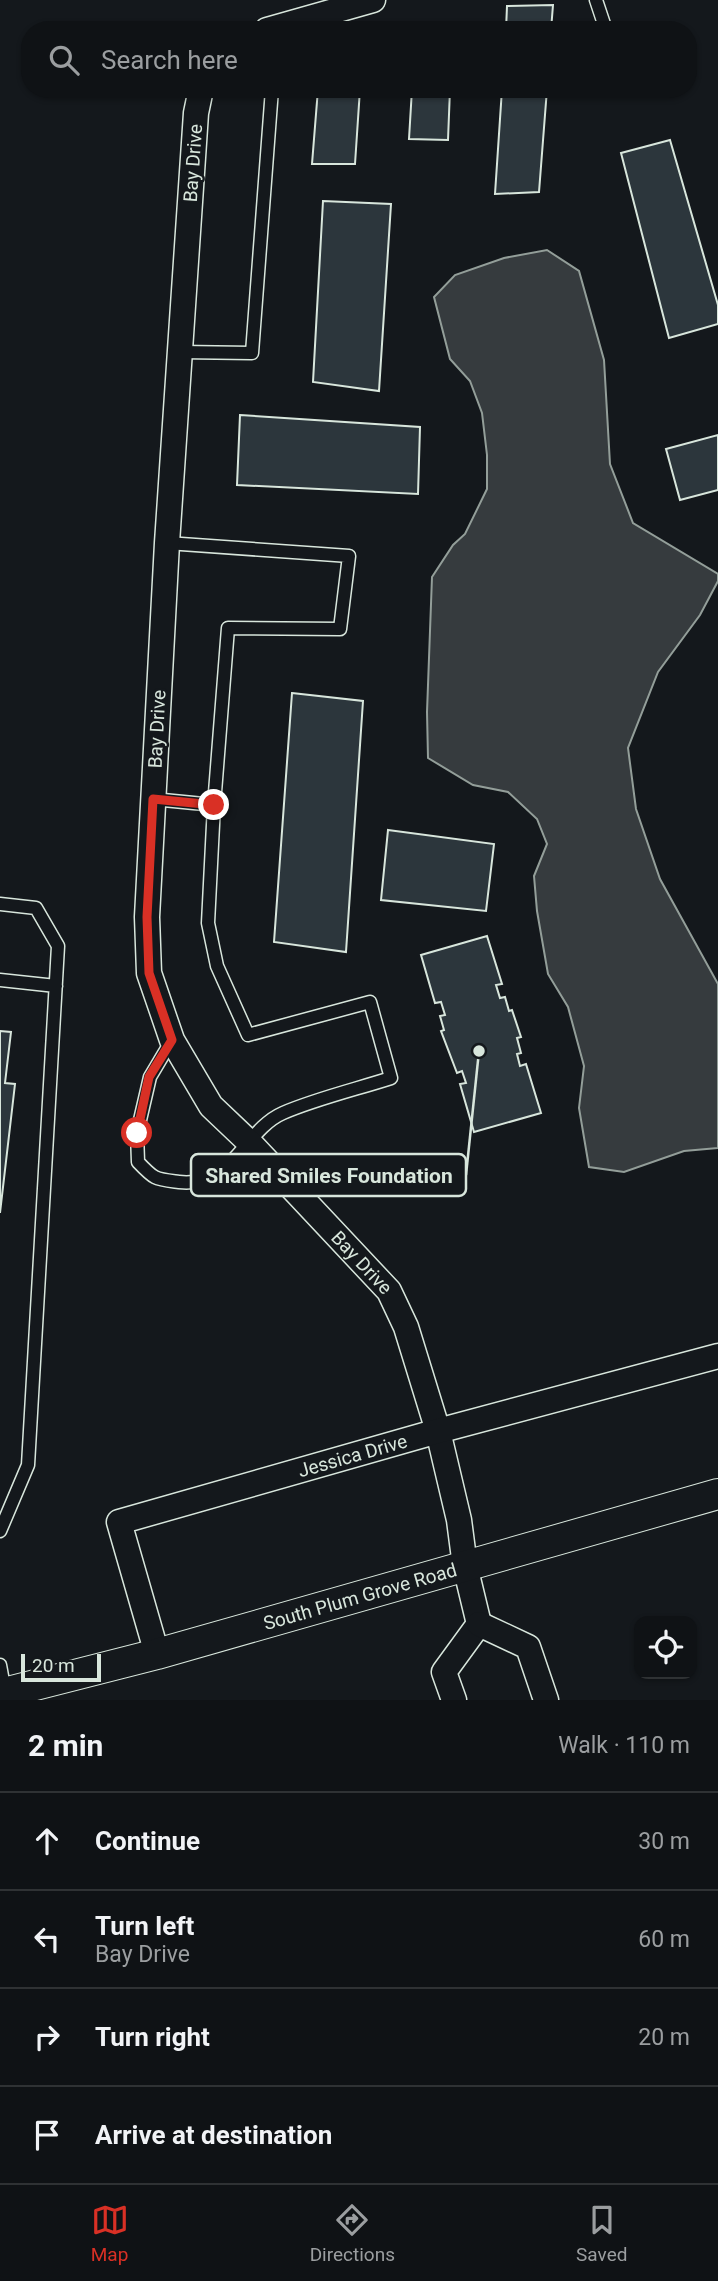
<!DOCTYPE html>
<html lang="en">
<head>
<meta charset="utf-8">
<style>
  :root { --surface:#0f1215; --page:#181b1e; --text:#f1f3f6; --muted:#9b9ea0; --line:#2f3234; --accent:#d93025 }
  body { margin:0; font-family:Roboto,sans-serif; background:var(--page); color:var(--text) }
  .controls { position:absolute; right:21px; bottom:21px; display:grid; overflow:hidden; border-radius:14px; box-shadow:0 2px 5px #0004 }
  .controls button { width:63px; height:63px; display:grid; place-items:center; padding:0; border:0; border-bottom:2px solid var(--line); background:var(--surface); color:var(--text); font:35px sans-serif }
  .scale { position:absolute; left:21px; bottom:18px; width:80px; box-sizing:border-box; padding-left:7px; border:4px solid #d8e6dc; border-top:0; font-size:19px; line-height:24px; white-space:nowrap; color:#d8e6dc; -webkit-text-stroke:5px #14181c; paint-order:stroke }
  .stop { position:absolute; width:21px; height:21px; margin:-16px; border:5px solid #d93025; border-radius:50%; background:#fff }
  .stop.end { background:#d93025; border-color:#fff; box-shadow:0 2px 7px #0008 }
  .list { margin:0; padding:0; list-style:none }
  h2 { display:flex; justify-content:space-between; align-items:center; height:91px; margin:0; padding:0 28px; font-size:30px }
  h2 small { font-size:23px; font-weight:400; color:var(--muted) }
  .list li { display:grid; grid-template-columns:46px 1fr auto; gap:21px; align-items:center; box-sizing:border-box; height:98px; padding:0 28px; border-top:2px solid var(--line) }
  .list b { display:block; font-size:26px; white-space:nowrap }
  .list p { margin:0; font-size:23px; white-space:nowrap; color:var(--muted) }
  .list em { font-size:23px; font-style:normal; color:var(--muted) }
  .icon { flex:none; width:38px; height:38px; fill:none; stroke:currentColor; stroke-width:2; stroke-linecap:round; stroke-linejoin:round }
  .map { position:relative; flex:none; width:718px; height:1700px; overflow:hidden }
  .search { position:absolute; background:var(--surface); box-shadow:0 2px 5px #0004; left:21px; right:21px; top:21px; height:77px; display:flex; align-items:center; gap:18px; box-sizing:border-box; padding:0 24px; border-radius:28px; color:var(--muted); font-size:26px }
  .sheet { height:483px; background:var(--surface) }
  nav { display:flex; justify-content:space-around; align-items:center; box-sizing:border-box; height:98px; border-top:2px solid var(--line); background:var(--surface); font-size:19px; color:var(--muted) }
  nav a { display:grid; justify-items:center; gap:4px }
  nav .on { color:var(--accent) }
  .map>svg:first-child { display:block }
  .water { fill:#363b3e; stroke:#939e99; stroke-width:2 }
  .building { fill:#2c363c; stroke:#d8e6dc; stroke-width:2 }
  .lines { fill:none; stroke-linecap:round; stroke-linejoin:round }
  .service-casing { stroke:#d8e6dc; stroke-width:15 }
  .minor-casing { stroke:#d8e6dc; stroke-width:27 }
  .tertiary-casing { stroke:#d8e6dc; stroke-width:32 }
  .service { stroke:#14181c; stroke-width:12 }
  .minor { stroke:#14181c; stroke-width:24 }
  .tertiary { stroke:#14181c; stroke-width:30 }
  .route { stroke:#d93025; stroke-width:9 }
  .labels { text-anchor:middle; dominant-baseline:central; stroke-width:5; stroke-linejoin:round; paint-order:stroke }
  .street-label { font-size:19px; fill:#d8e6dc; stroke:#14181c }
  .leader { fill:none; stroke:#d8e6dc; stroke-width:2.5 }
  .callout-dot { fill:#d8e6dc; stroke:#14181c; stroke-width:2.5 }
  .callout { fill:#14181c; stroke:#d8e6dc; stroke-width:2.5 }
  .callout-label { font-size:21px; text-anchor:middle; font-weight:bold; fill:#d8e6dc }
</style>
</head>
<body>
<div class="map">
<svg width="718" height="1700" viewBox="0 0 718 1700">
  <rect width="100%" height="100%" fill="#14181c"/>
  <path class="water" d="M547 250 579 271 604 360 610 464 633 523 718 574V581L700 615 658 672 628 748 636 809 660 879 718 984V1148L684 1151 624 1172 589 1167 579 1108 584 1066 568 1007 548 974 537 911 534 876 547 844 537 819 508 792 473 785 428 758 427 712 432 577 453 545 465 534 487 489V455L482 413 470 381 450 359 434 297 455 275 504 258Z"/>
  <path class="building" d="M553 5 551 30H506L507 6Z
    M318 89H360L355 164H312Z
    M412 89H450L448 140 409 139Z
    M502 89H547L539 192 495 194Z
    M670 140 718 305V324L669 338 621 153Z
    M323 201 391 204 379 391 313 382Z
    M240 415 420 427 418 494 237 485Z
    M718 435V490L680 500 666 449Z
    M292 693 363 701 346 952 274 942Z
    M388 830 494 844 486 911 381 900Z
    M487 936 502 984 496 985 500 998 505 997 509 1011 512 1010 521 1037 517 1038 521 1053 517 1054 520 1066 526 1064 541 1113 474 1132 460 1084 466 1083 462 1071 457 1073 441 1031 444 1030 440 1016 445 1015 441 1002 435 1003 421 955Z
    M0 1031 11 1032 5 1083 15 1084 0 1213Z"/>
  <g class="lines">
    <defs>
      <path id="service" d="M596 0 606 30
        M180 352 252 353 272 89
        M167 543 349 556 340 629 228 628 214 805 208 923 217 966 248 1035 370 1002 391 1078C357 1089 315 1099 283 1113 244 1130 233 1188 179 1182 155 1179 155 1180 138 1162L137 1133 150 1077 172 1040
        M153 799 214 805
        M0 904 36 908 58 946 28 1465 0 1531
        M0 980 56 986
        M0 1665 5 1692"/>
      <g id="minor">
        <path d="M267 30 373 0"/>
        <path id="s1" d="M201 89 196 113 167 543 147 917 149 973 172 1040 211 1106 250 1143 389 1291 406 1327 438 1431 459 1520 465 1566 479 1624 444 1672 454 1700"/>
        <path d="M479 1624 528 1647 546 1700"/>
        <path id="s2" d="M157 1654 119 1522 438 1431 718 1356"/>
      </g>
      <g id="tertiary">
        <path id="s3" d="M0 1694 157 1654 718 1494"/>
      </g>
    </defs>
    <use href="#service" class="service-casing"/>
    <use href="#minor" class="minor-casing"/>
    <use href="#tertiary" class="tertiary-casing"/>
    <use href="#service" class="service"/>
    <use href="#minor" class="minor"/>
    <use href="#tertiary" class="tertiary"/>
  </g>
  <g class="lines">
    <path class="route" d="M137 1133 149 1077 172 1040 149 973 147 917 153 799 214 805"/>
  </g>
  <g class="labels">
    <g class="street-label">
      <text transform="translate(193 163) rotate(-86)">Bay Drive</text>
      <text transform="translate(157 729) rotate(-87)">Bay Drive</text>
      <text stroke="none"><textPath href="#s1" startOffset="1251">Bay Drive</textPath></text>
      <text stroke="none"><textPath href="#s2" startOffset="380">Jessica Drive</textPath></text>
      <text stroke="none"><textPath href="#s3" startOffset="373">South Plum Grove Road</textPath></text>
    </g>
  </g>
  <path class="leader" d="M479 1051L466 1175"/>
  <circle class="callout-dot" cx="479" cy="1051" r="7"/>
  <rect class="callout" x="191" y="1154" width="275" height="42" rx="7"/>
  <g class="callout-label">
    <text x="329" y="1183">Shared Smiles Foundation</text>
  </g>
</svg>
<div class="controls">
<button><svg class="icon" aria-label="locate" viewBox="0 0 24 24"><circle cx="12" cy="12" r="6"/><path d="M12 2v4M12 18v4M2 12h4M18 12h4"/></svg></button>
</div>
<div class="scale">20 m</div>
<div class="stop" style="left:137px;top:1133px"></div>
<div class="stop end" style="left:214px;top:805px"></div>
<div class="search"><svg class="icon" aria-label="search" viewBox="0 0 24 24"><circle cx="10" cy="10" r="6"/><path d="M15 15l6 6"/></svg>Search here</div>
</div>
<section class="sheet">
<h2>2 min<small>Walk · 110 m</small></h2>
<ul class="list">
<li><svg class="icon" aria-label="ahead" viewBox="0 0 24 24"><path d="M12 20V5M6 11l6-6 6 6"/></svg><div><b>Continue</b></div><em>30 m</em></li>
<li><svg class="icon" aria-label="left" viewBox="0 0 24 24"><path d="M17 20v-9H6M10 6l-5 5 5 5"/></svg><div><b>Turn left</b><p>Bay Drive</p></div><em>60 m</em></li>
<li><svg class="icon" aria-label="right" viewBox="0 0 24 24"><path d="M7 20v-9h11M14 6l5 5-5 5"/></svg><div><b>Turn right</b></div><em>20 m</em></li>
<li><svg class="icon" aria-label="arrive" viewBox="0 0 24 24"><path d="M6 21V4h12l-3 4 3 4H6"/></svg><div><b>Arrive at destination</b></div></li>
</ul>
</section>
<nav>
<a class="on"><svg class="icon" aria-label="map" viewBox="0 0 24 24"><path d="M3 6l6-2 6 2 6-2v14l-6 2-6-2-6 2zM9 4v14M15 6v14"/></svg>Map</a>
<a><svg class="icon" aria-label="directions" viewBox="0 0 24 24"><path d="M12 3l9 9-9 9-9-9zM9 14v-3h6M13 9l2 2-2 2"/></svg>Directions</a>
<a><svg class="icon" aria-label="saved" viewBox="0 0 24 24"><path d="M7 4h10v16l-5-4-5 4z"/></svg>Saved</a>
</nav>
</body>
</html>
